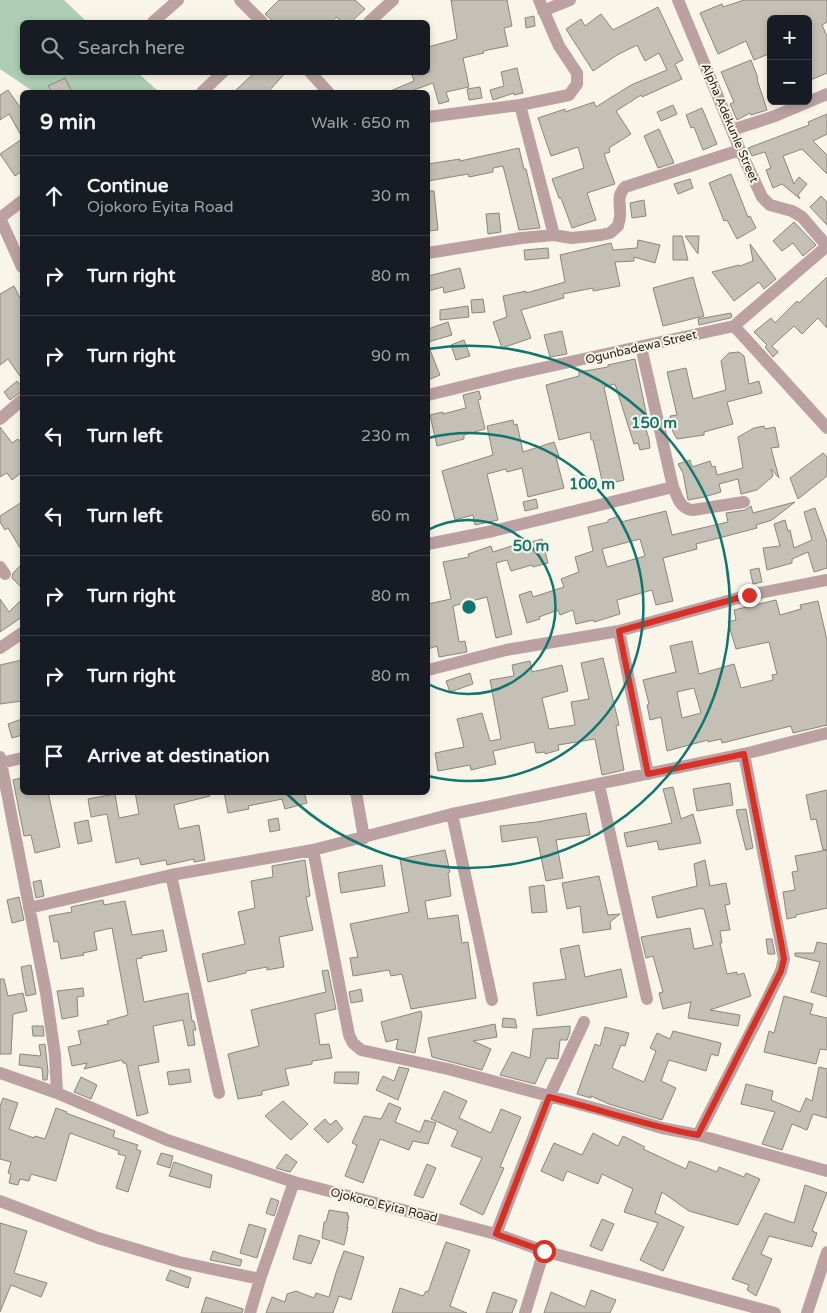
<!DOCTYPE html>
<html lang="en">
<head>
<meta charset="utf-8">
<style>
  :root { --surface:#171b24; --page:#242831; --text:#f1f3f6; --muted:#9ea1a6; --line:#363941 }
  body { margin:0; font-family:"Varela Round",sans-serif; background:var(--page); color:var(--text) }
  .controls { position:absolute; right:15px; top:15px; display:grid; overflow:hidden; border-radius:8px; box-shadow:0 2px 8px #0003 }
  .controls button { width:45px; height:45px; display:grid; place-items:center; padding:0; border:0; border-bottom:1px solid var(--line); background:var(--surface); color:var(--text); font:25px sans-serif }
  .stop { position:absolute; width:15px; height:15px; margin:-11px; border:4px solid #d93025; border-radius:50%; background:#fff }
  .stop.end { background:#d93025; border-color:#fff; box-shadow:0 1px 5px #0008 }
  .list { margin:0; padding:0; list-style:none }
  h2 { display:flex; justify-content:space-between; align-items:center; height:65px; margin:0; padding:0 20px; font-size:21px }
  h2 small { font-size:16px; font-weight:400; color:var(--muted) }
  .list li { display:grid; grid-template-columns:32px 1fr auto; gap:15px; align-items:center; box-sizing:border-box; height:80px; padding:0 20px; border-top:1px solid var(--line) }
  .list b { display:block; font-size:19px; white-space:nowrap }
  .list p { margin:0; font-size:16px; white-space:nowrap; color:var(--muted) }
  .list em { font-size:16px; font-style:normal; color:var(--muted) }
  .icon { flex:none; width:28px; height:28px; fill:none; stroke:currentColor; stroke-width:2; stroke-linecap:round; stroke-linejoin:round }
  .map { position:relative; flex:none; width:827px; height:1313px; overflow:hidden }
  .search { position:absolute; background:var(--surface); box-shadow:0 2px 8px #0003; left:20px; top:20px; width:410px; height:55px; display:flex; align-items:center; gap:12px; box-sizing:border-box; padding:0 18px; border-radius:8px; color:var(--muted); font-size:19px }
  .panel { position:absolute; background:var(--surface); box-shadow:0 2px 8px #0003; left:20px; top:90px; width:410px; height:705px; border-radius:8px }
  .map>svg:first-child { display:block }
  .green { fill:#adceb4 }
  .building { fill:#c4c0b5; stroke:#8a867c; fill-rule:evenodd }
  .lines { fill:none; stroke-linecap:round; stroke-linejoin:round }
  .minor { stroke:#bca1a2; stroke-width:12 }
  .route { stroke:#d93025; stroke-width:6 }
  .ring { fill:none; stroke:#0f766e; stroke-width:2.5 }
  .labels { text-anchor:middle; dominant-baseline:central; stroke-width:4; stroke-linejoin:round; paint-order:stroke }
  .street-label { font-size:12px; fill:#24231f; stroke:#f9f5e9 }
  .centre { fill:#0f766e; stroke:#f9f5e9; stroke-width:2.5 }
  .ring-label { font-size:15px; text-anchor:middle; font-weight:bold; fill:#0f766e; stroke:#f9f5e9; stroke-width:4; stroke-linejoin:round; paint-order:stroke }
</style>
</head>
<body>
<div class="map">
<svg width="827" height="1313" viewBox="0 0 827 1313">
  <rect width="100%" height="100%" fill="#f9f5e9"/>
  <path class="green" d="M0 0H64L87 22H22V72L138 73 159 92H34L0 69Z"/>
  <path class="building" d="M279 0H355L365 9 351 22H342L336 17 332 22H274L265 14Z
    M451 0H507L512 26 504 28 508 46 483 51 484 53 463 58 469 87 446 92 449 101 439 104 433 83 414 90 415 92H388L414 81 411 72H430L428 62V47L457 39Z
    M744 0H827V22L822 25 827 36V73L808 81V19H771V53L754 60 746 41 718 54 700 13 722 4 723 7Z
    M658 7 683 60 675 64 682 79 642 97 641 95 616 111 631 134 609 148 610 152 604 154 615 184 587 193 596 220 572 228 561 198H559L552 179 584 168 578 147 551 156 538 118 565 109V112L594 102 596 107 631 85 667 70 659 53 645 61 637 45 617 55 593 71 566 29 581 19 585 26 601 14 613 30Z
    M534 16 535 26 526 28 525 18Z
    M751 60 758 78 757 79 767 110 751 115 750 113 737 120 730 104 734 102 721 72Z
    M517 68 523 93 514 95V93L493 100 490 90 504 86 501 72Z
    M255 72H286L268 92H234Z
    M65 78 72 92H52L48 86Z
    M480 87 482 98 469 100 467 89Z
    M8 90 22 110V137L9 114 0 120V95Z
    M673 105 677 114 661 121 657 112Z
    M702 108 717 144 703 150 694 127 691 128 686 115Z
    M827 114V134L813 141 827 155V174L802 149 783 156 794 184 799 177 807 184 798 195 800 199 782 184 773 188 766 170 771 168 765 152 752 156 748 148 809 125 808 122Z
    M659 129 674 163 658 168 644 136Z
    M22 139V171L15 176 0 154Z
    M519 148 524 169H526L540 228 519 230 503 166 493 168V172L469 177 468 174 428 181V164L460 159V161Z
    M731 174 748 217 750 216 756 228 737 239 727 220 724 221 709 183Z
    M690 179 693 188 678 194 674 184Z
    M428 191H434L438 230 428 231Z
    M821 196 827 202V225L810 207Z
    M644 200 646 216 632 218 630 203Z
    M499 213 501 232 488 234 486 214Z
    M794 222 816 245 803 256 793 243 782 251 773 241Z
    M673 236H682L688 260H673Z
    M685 236H699L698 254Z
    M638 240 660 245 655 263 634 257V261L615 262 620 286 593 291V288L563 294 564 298 521 310 531 338 502 348 493 322 507 317 503 296 526 291V293L565 282 560 255 611 243 613 250 637 248Z
    M750 244 776 279 764 289 759 282 734 301 712 272 739 265 740 266 753 261Z
    M548 248 549 258 525 260 524 250Z
    M460 268 465 288 444 293 443 287 428 291V276Z
    M693 277 704 316 663 326 653 288Z
    M827 277V328L818 318 802 334 794 326 772 346 778 352 773 357 765 347 767 345 754 332 771 318 775 323 797 301 799 303Z
    M14 286 22 302V379L8 359 0 365V294Z
    M483 299 485 312 472 313 471 300Z
    M468 306 469 317 440 320V310Z
    M731 313 732 317 730 318 699 325 698 319Z
    M448 322 452 335 428 342V329Z
    M562 331 567 354 550 357 544 335Z
    M464 340 470 356 456 360 451 345Z
    M428 345 440 375 428 380Z
    M739 352 744 356 749 384 759 381 762 393 727 402 733 424 704 432V435L677 439 673 432 670 416 677 415 667 372 686 368 693 399 726 390 721 361 729 353Z
    M635 359 648 422 644 423 649 439 650 448 640 450 638 443 634 444 615 384 604 387 624 480 603 485 593 440H591L590 432 559 440 546 385 579 376V372L608 367V365Z
    M17 381 22 387V391L10 400 4 392Z
    M479 391 481 399 478 400 485 429 464 435V439L437 446 430 415 443 412V414L466 408 463 395Z
    M513 420 514 425 517 424 523 452 554 442 559 456 556 457 564 488 528 497 522 468 507 472 506 469 487 474 498 520 475 525 473 515 455 520 442 471 493 455 487 426Z
    M764 426 765 429 775 427 779 447 771 448 779 478 771 469 773 476 757 490 741 494 738 479 719 484 721 492 704 497 688 500 683 473 678 464 690 460 692 467 710 461 712 467 715 466 717 475 743 468 738 437 754 428Z
    M0 427 12 443 18 439 22 445V472L12 480 7 473 0 477Z
    M823 453 827 457V476L798 499 790 478Z
    M536 499 538 508 525 511 523 502Z
    M22 502V551L8 528 5 530 0 522V516Z
    M795 502 772 520 756 525 757 528 696 544 697 549 663 558 673 601 656 605 652 590 617 600 620 614 594 622 593 620 576 624 573 610 560 615 558 610 539 617 540 619 527 623 519 595 531 591 533 597 564 587 561 579 579 572 575 557 593 551 588 527 608 522V520L619 516 621 522 666 511 672 535 728 522 726 513 745 510 751 506 753 513ZM640 539 645 556 607 567 602 549Z
    M815 508 827 541V568L814 572 808 552 792 559V563L767 570 763 548 780 546 774 524 785 520 788 531 790 530 794 548 812 540 804 512Z
    M542 539 548 563 533 567 532 565 511 571 507 560 496 563 512 634 496 638 487 597 453 606 459 642 465 641 467 652 439 657 437 646 428 649V604L451 599 443 562 469 557 468 554 491 546 493 552 524 542V544Z
    M22 564V588L12 578 13 573Z
    M759 568 762 582 753 584 750 570Z
    M0 599 9 612 22 599V617L0 632Z
    M776 600 780 615 801 609 800 605 818 601 827 640V725L793 733 791 726 722 743 721 739 708 742V740L667 751 661 717 650 720 647 705 649 704 643 680 676 672 670 646 692 641 699 674 734 664 741 688 773 680 772 675 777 674 769 642 736 649 728 622 736 620 734 610ZM694 688 701 713 682 718 677 692Z
    M603 658 619 725 616 726 624 770 602 775 595 739 558 745 559 750 545 754V752L536 753 534 742 493 751 496 764 471 770 470 765 438 771 435 753 464 747 457 719 482 713 490 741 501 739 490 680 514 676 512 665 530 661 532 672 562 665 568 691 542 698 549 729 575 725 571 702 589 699 581 663Z
    M22 660V701L0 704V665Z
    M470 673 473 684 450 692 446 681Z
    M22 719V735L12 738 8 724Z
    M21 778 22 792H48L60 847 35 853 31 835 24 836 13 780Z
    M730 783 733 805 697 811 693 789Z
    M673 787 681 819 693 814 701 843 659 850 657 841 627 847 624 833 672 823 663 789Z
    M827 790V849L823 850 816 819 811 820 806 795Z
    M135 792H209L210 796 174 805 179 829 199 825 205 860 194 862V859L167 865 166 860 141 865 139 858 116 863 107 814 91 817 88 799 115 794 119 818 139 814Z
    M224 792H304L307 803 285 809 282 799 248 806 249 809 228 813Z
    M746 809 753 848 746 850 736 810Z
    M586 813 590 835 556 840 563 878 546 881 537 837 502 842 500 826 537 822Z
    M278 818 280 830 270 832 268 820Z
    M88 820 92 841 78 844 74 823Z
    M445 850 450 872 448 873 451 896 425 901 428 919 458 915 462 943 468 942 476 998 411 1009 402 974 391 976 389 970 353 976 350 958 358 957 350 924 409 912 400 859Z
    M827 850V908L796 915V917L787 919 783 892 795 890 792 872 798 871 795 856Z
    M305 860 310 896 306 897 313 930 279 937 284 967 267 970V967L246 971V973L208 982 202 954 245 944 238 912 255 908 251 881 273 877 272 866Z
    M705 860 710 886 726 883 730 904 725 905 730 930 720 931 722 943H720L727 974 737 972V975L744 973 751 996 710 1010 740 1015 738 1026 688 1018 691 1002 663 1009 659 993 663 992 653 956 646 958 641 937 690 928 694 949 713 945 704 909H702V908L657 918 652 897 697 886 694 864Z
    M382 865 385 886 341 893 338 873Z
    M599 876 608 915 620 914 610 922 611 929 583 933 580 906 567 909 562 883Z
    M41 880 44 896 36 898 33 882Z
    M544 885 547 912 532 913 529 887Z
    M19 897 24 920 12 923 7 900Z
    M103 900 104 905 125 901 132 935 163 930 167 951 142 956V958L136 959 144 1002 188 993 192 1021H194L196 1030H193L195 1045 188 1046 183 1020 153 1026 159 1062 138 1066 148 1113 137 1116 126 1063H123L122 1060 84 1069 87 1063 72 1066 68 1047 81 1044 78 1031 108 1024 107 1021 128 1015 112 928 94 932 97 950 83 953 84 955 61 959 58 941 54 942 49 916 72 912 71 907Z
    M766 939H772L775 954H768Z
    M817 942 827 944V997L811 992 820 962 795 956V953H814Z
    M579 945 585 977 621 969 627 997 537 1016 533 983 566 979 560 949Z
    M31 965 36 994 26 996 21 967Z
    M328 970 336 1009 315 1014 320 1045 329 1044 332 1058 312 1061V1064L285 1069 289 1085 262 1091V1095L238 1099 228 1054 259 1046 251 1010 326 992 322 971Z
    M0 979H4L8 996 23 993 27 1011 13 1014 11 1054H0Z
    M83 988 84 996 77 997 78 1016 62 1019 57 991Z
    M361 989 363 1001 351 1003 349 992Z
    M784 996 813 1004 810 1014 827 1018V1050L820 1049 816 1064 764 1052 769 1031 774 1033Z
    M421 1011 422 1016 415 1053 396 1049 398 1039 386 1042 381 1022Z
    M503 1018 515 1019 517 1028 502 1027Z
    M495 1024 497 1037 473 1041 491 1049 482 1070 432 1057 428 1038Z
    M32 1026H43L44 1036H33Z
    M570 1026V1032L567 1040H560L558 1059 547 1058 535 1084 500 1075 512 1052 530 1058 533 1029Z
    M605 1027 629 1033 625 1046 621 1045 612 1068 644 1082 656 1051 650 1048 657 1033 670 1039 673 1031 721 1043 718 1056 711 1054 706 1071 669 1060 661 1081 676 1088 662 1120 609 1104 591 1096V1098L577 1094 595 1044 600 1046Z
    M45 1044 48 1072 47 1080H43L42 1068 19 1065 20 1054 41 1056 39 1045Z
    M399 1067 409 1069 398 1100 376 1090 383 1076 394 1081Z
    M819 1067 827 1069V1118L813 1114 807 1130 792 1124 782 1150 762 1144 775 1112 741 1104 746 1084 773 1091 771 1100 800 1112 806 1098 812 1101Z
    M189 1069 191 1082 169 1085 167 1072Z
    M335 1072H359L358 1084 334 1083Z
    M81 1077 97 1085 91 1099 74 1092Z
    M444 1091 467 1101 459 1118 491 1133 501 1109 521 1117 500 1167 504 1168 483 1215 460 1204 482 1158 451 1146 458 1131 431 1119Z
    M3 1098 18 1103 9 1129 34 1138 35 1136 45 1139 56 1108 67 1112 66 1113 115 1131 113 1137 138 1145 136 1149 141 1151 128 1192 116 1188 126 1156 118 1154 119 1151 70 1133 56 1181 31 1174 29 1181 20 1179 18 1185 9 1183 11 1174 8 1173 11 1162 0 1159V1106Z
    M283 1101 308 1124 291 1140 265 1116Z
    M389 1103 401 1108 395 1122 420 1132 425 1120 436 1123 428 1144 413 1141 409 1150 380 1139 363 1183 345 1176 357 1145 352 1143 364 1116 381 1119Z
    M325 1119 330 1125 336 1120 343 1129 328 1143 314 1129Z
    M593 1133 618 1146 623 1136 645 1147 643 1149 686 1169 689 1161 717 1172 719 1167 744 1177 746 1173 760 1179 738 1225 689 1211 662 1192 655 1213 684 1227 663 1271 640 1260 658 1223 624 1212 633 1189 602 1174 598 1184 567 1171 563 1181 541 1171 554 1143 582 1155Z
    M161 1153 173 1156 170 1168 157 1164Z
    M286 1154 297 1162 290 1172 276 1168Z
    M174 1162 212 1175 210 1188 169 1176Z
    M427 1164 436 1168 423 1198 414 1195Z
    M805 1185 827 1193 812 1231 817 1233 812 1247 769 1236 761 1254 772 1259 756 1296 747 1290 749 1285 732 1279 765 1213 794 1223Z
    M271 1198 279 1201 274 1216 266 1213Z
    M329 1210 348 1213 347 1215 349 1216 347 1227H348L344 1245 322 1238 324 1222H326Z
    M602 1219 614 1224 602 1251 590 1246Z
    M0 1223 27 1231 14 1273 47 1283 41 1297 11 1285 0 1312Z
    M249 1224 266 1229 257 1258 240 1253Z
    M299 1235 320 1241 311 1264 293 1259Z
    M446 1242 470 1250 450 1306 467 1313H392L400 1288 423 1296 426 1291 428 1292Z
    M213 1251 242 1260 240 1266 210 1260Z
    M344 1251 364 1257 351 1300 339 1296 333 1313H266L272 1297 285 1302 287 1294 296 1291 314 1298 316 1293 329 1297 336 1273Z
    M170 1270 191 1278 188 1288 166 1280Z
    M591 1290 616 1300 610 1313H544L551 1292 585 1307Z
    M493 1292 517 1300 512 1313H486Z
    M206 1297 243 1309 242 1313H201Z"/>
  <g class="lines">
    <path class="minor" d="M240 0 262 22
      M678 0 740 150 762 197 770 205 792 211 802 217 827 246
      M543 11 570 0
      M153 22 178 0
      M369 22 393 0
      M310 72 328 92
      M202 92 223 72
      M520 105 554 235
      M428 117 520 105 569 95 577 84V73L559 46 539 0
      M732 130 775 116 827 94
      M22 201 0 218 22 267
      M428 253 521 238 554 235 571 238 601 235 610 233 618 226C619 221 621 216 620 212 620 201 617 196 625 187L740 150
      M734 326 827 428
      M428 395 510 375 734 326 827 246
      M0 419 22 400
      M673 487C678 498 680 509 693 510L744 502
      M428 544 493 531 673 487 641 347
      M0 567 5 574
      M619 631 648 774
      M0 648 22 633
      M428 670 506 650 619 631 749 595 827 580
      M0 757 46 993 55 1055 57 1093
      M1 763 22 758
      M599 785 647 999
      M356 792 364 838
      M452 814 492 1000
      M313 850 349 1035 353 1043 361 1050 448 1069 605 1111 662 1128 698 1135 827 1171
      M171 875 219 1093
      M29 908 171 875 313 850 452 814 744 754 827 733
      M0 1073 57 1093 167 1140 294 1182 496 1234 544 1251 775 1313
      M698 1135 761 1012 781 971 784 959 744 754
      M0 1201 98 1238 179 1262 260 1279
      M496 1234 549 1097 584 1022
      M250 1313 260 1279 294 1182
      M525 1313 544 1251
      M807 1313 827 1252"/>
  </g>
  <g class="lines">
    <path class="route" d="M544 1251 496 1234 549 1097C599 1109 648 1126 698 1135L781 971 784 959 781 942 744 754 648 774 619 631 749 595"/>
  </g>
  <g class="ring">
    <path d="M428 530A87 87 0 1 1 428 684"/>
    <path d="M428 438A174 174 0 1 1 428 776"/>
    <path d="M428 349A261 261 0 1 1 286 793"/>
  </g>
  <g class="labels">
    <g class="street-label">
      <text transform="translate(730 123) rotate(67)">Alpha Adekunle Street</text>
      <text transform="translate(641 347) rotate(-13)">Ogunbadewa Street</text>
      <text transform="translate(384 1205) rotate(14)">Ojokoro Eyita Road</text>
    </g>
  </g>
  <circle cx="469" cy="607" r="8" class="centre"/>
  <g class="ring-label">
    <text x="654" y="428">150 m</text>
    <text x="592" y="489">100 m</text>
    <text x="531" y="551">50 m</text>
  </g>
</svg>
<div class="controls">
<button>+</button>
<button>−</button>
</div>
<div class="stop" style="left:544px;top:1251px"></div>
<div class="stop end" style="left:749px;top:595px"></div>
<div class="search"><svg class="icon" aria-label="search" viewBox="0 0 24 24"><circle cx="10" cy="10" r="6"/><path d="M15 15l6 6"/></svg>Search here</div>
<section class="panel">
<h2>9 min<small>Walk · 650 m</small></h2>
<ul class="list">
<li><svg class="icon" aria-label="ahead" viewBox="0 0 24 24"><path d="M12 20V5M6 11l6-6 6 6"/></svg><div><b>Continue</b><p>Ojokoro Eyita Road</p></div><em>30 m</em></li>
<li><svg class="icon" aria-label="right" viewBox="0 0 24 24"><path d="M7 20v-9h11M14 6l5 5-5 5"/></svg><div><b>Turn right</b></div><em>80 m</em></li>
<li><svg class="icon" aria-label="right" viewBox="0 0 24 24"><path d="M7 20v-9h11M14 6l5 5-5 5"/></svg><div><b>Turn right</b></div><em>90 m</em></li>
<li><svg class="icon" aria-label="left" viewBox="0 0 24 24"><path d="M17 20v-9H6M10 6l-5 5 5 5"/></svg><div><b>Turn left</b></div><em>230 m</em></li>
<li><svg class="icon" aria-label="left" viewBox="0 0 24 24"><path d="M17 20v-9H6M10 6l-5 5 5 5"/></svg><div><b>Turn left</b></div><em>60 m</em></li>
<li><svg class="icon" aria-label="right" viewBox="0 0 24 24"><path d="M7 20v-9h11M14 6l5 5-5 5"/></svg><div><b>Turn right</b></div><em>80 m</em></li>
<li><svg class="icon" aria-label="right" viewBox="0 0 24 24"><path d="M7 20v-9h11M14 6l5 5-5 5"/></svg><div><b>Turn right</b></div><em>80 m</em></li>
<li><svg class="icon" aria-label="arrive" viewBox="0 0 24 24"><path d="M6 21V4h12l-3 4 3 4H6"/></svg><div><b>Arrive at destination</b></div></li>
</ul>
</section>
</div>
</body>
</html>
